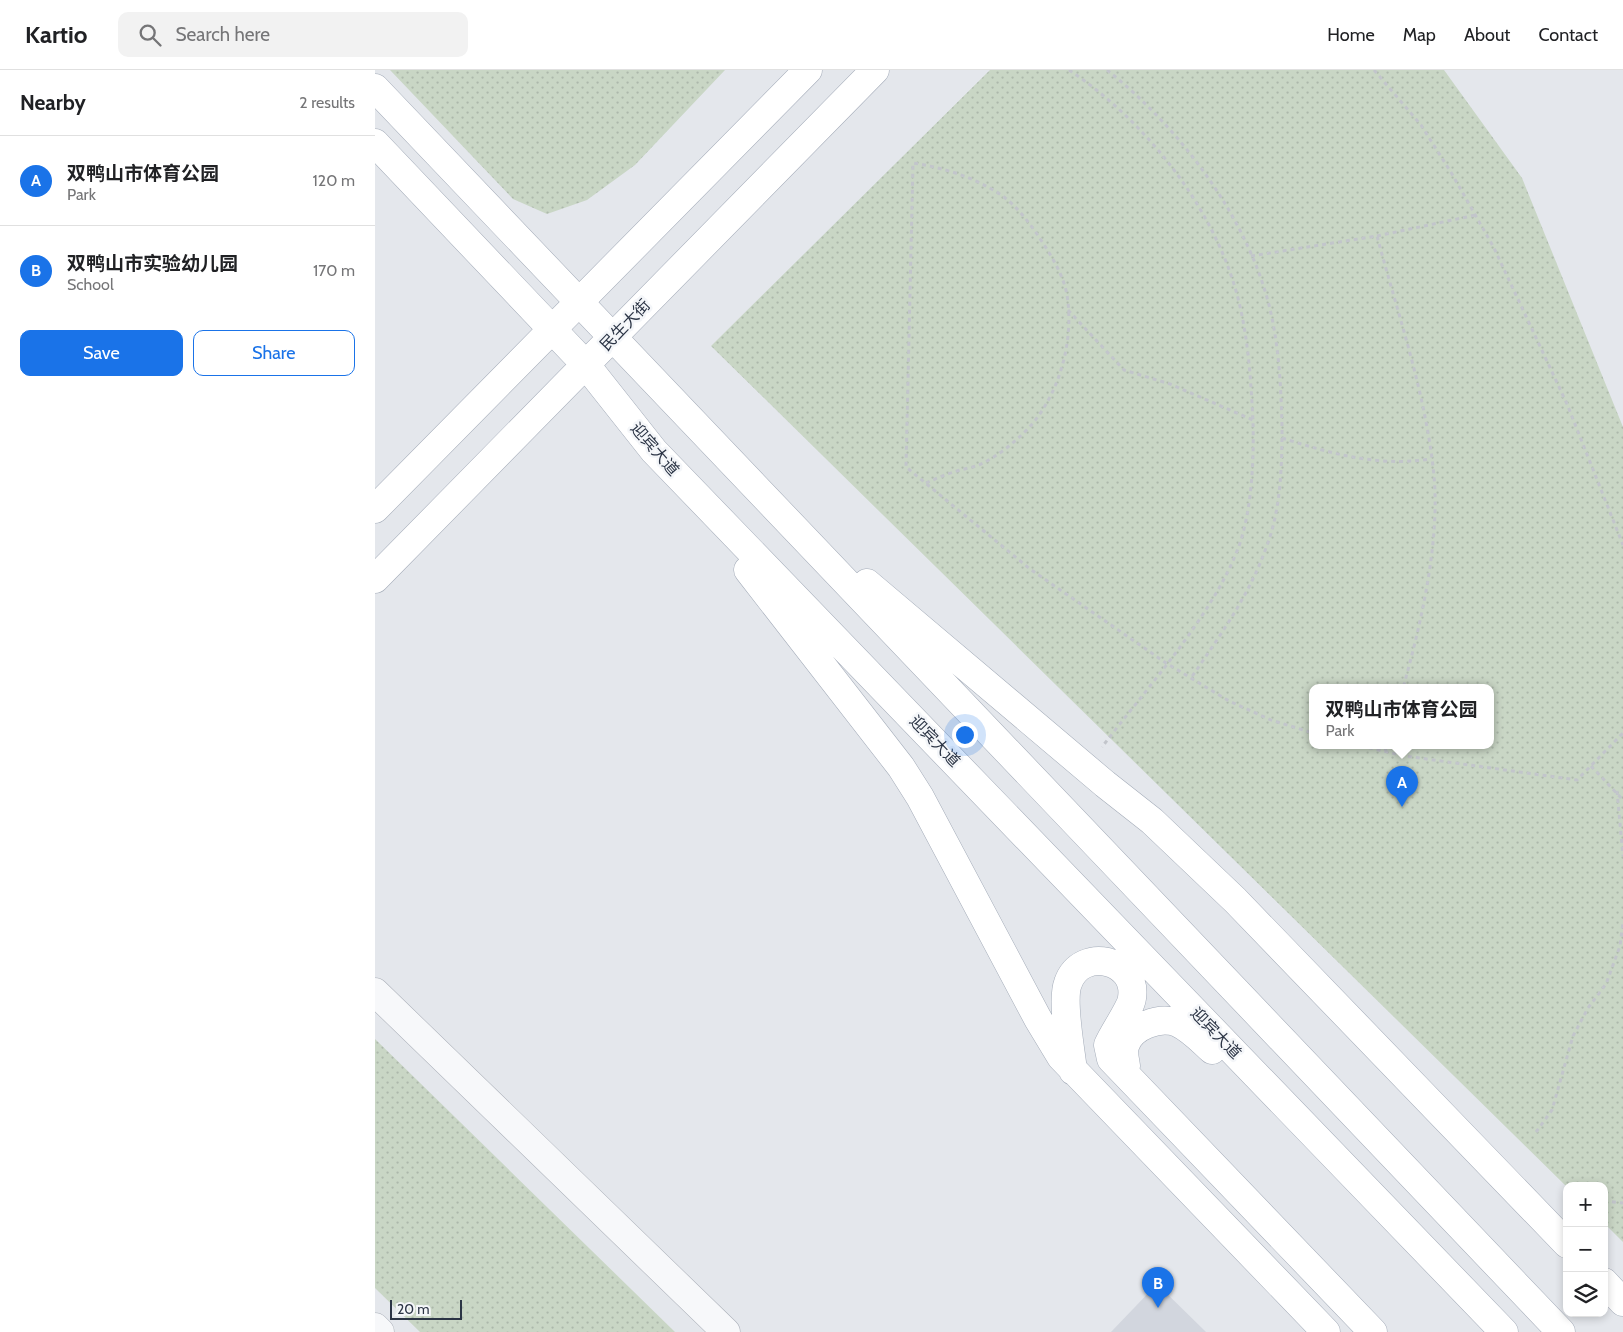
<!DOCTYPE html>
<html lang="en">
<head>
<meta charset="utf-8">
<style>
  :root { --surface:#fff; --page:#f2f2f2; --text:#202124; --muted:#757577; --line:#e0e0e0; --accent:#1a73e8 }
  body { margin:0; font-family:Cabin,"Noto Sans SC",sans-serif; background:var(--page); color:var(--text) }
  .controls { position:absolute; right:15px; bottom:15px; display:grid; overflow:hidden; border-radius:10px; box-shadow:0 2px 8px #0003 }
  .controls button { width:45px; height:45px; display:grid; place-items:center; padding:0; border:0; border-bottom:1px solid var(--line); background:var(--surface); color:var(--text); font:25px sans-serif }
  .scale { position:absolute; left:15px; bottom:12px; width:72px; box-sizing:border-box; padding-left:5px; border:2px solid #2b3445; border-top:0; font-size:14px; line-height:18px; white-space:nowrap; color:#2b3445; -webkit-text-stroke:4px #f4f6f9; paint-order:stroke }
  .you { position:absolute; left:589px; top:664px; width:18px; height:18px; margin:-12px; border:4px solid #fff; border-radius:50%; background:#1a73e8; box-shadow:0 0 0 8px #1a73e833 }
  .badge { display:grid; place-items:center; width:32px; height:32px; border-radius:50%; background:var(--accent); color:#fff; font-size:16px; font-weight:700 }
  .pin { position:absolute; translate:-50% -41px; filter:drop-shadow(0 1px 2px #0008) }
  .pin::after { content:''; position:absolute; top:26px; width:18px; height:15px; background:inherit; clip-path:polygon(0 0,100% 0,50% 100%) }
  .popup { position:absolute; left:934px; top:614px; width:185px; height:65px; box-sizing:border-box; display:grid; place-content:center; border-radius:10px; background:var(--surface); filter:drop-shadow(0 1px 4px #0005); font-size:16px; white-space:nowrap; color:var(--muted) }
  .popup b { font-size:19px; color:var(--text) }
  .popup::after { content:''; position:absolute; left:50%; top:100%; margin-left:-10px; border:10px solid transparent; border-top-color:var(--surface) }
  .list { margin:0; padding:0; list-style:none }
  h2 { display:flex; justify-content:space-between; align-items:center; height:65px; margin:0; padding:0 20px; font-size:21px }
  h2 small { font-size:16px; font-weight:400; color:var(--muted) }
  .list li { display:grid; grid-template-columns:32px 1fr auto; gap:15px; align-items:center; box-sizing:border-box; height:90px; padding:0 20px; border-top:1px solid var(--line) }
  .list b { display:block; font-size:19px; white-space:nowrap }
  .list p { margin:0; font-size:16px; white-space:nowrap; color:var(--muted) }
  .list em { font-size:16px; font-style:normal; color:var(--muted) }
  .actions { display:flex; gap:10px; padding:15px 20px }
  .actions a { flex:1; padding:11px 0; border:1px solid var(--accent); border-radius:10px; text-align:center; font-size:18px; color:var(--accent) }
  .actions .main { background:var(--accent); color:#fff }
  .icon { flex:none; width:28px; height:28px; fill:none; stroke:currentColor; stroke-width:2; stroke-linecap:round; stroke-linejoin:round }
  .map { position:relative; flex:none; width:1248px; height:1262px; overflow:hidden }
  header { display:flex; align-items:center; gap:30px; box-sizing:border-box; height:70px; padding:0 25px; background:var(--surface); border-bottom:1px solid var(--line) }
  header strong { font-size:24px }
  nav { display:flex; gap:28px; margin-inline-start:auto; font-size:18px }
  .search { width:350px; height:45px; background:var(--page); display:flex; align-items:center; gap:12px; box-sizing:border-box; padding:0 18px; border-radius:10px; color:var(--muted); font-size:19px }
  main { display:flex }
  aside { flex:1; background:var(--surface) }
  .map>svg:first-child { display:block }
  .built { fill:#d2d6de }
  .park { fill:url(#park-dots); fill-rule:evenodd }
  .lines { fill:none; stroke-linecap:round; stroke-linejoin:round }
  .minor-casing { stroke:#a9aeb7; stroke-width:29 }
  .major-casing { stroke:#a3abb8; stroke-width:29 }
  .path { stroke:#c2c5cb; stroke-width:3; stroke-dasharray:4 4; stroke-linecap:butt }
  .minor { stroke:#f7f8fa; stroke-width:28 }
  .major { stroke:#fff; stroke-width:28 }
  .labels { text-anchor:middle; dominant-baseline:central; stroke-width:5; stroke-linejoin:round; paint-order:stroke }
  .street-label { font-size:16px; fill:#2b3445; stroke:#f4f6f9 }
</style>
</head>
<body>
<header>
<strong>Kartio</strong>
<div class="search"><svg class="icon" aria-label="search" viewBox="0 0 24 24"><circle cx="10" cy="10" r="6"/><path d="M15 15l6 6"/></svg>Search here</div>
<nav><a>Home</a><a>Map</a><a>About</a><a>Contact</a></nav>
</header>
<main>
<aside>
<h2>Nearby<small>2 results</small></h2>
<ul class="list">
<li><span class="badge">A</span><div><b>双鸭山市体育公园</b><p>Park</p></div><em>120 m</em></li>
<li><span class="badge">B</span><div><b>双鸭山市实验幼儿园</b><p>School</p></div><em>170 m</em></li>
</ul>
<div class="actions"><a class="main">Save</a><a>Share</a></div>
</aside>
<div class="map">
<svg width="1248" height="1262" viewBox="0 0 1248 1262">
  <defs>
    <pattern id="park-dots" width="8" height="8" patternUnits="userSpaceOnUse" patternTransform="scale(1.25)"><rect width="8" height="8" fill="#c9d6c5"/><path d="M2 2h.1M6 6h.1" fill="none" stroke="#adb8ab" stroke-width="1.8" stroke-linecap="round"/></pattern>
  </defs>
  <rect width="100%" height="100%" fill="#e4e7ec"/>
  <path class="built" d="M782 1214 831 1262H736Z"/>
  <path class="park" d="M15 0H350L260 95 212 130 172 144 138 129Z
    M615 0H1069L1147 108 1248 357V1172L1229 1153V1116L1192 1117 336 276ZM1116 618V676H938V618Z
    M0 969 300 1262H45L0 1218Z"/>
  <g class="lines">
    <defs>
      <path id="minor" d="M0 922 351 1262
        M0 1257 5 1262"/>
      <path id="major" d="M0 18 1186 1262
        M0 73 211 295 279 381 1129 1262
        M0 439 433 0
        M373 500 526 697 545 727 663 949 686 987 951 1262
        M0 509 500 0
        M492 513 730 714 777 751 860 830 1192 1174
        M751 996C750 989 748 982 750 976 756 956 785 946 803 953 816 959 826 970 837 980
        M698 1001C696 980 686 931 693 913 706 876 763 889 757 928 756 938 738 963 733 975L736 989 998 1262
        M1229 1212 1248 1232"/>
    </defs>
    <use href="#minor" class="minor-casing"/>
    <use href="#major" class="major-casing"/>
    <path class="path" d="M694 0C774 53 846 146 866 241 874 278 876 314 878 351 879 389 877 439 864 476 839 544 771 619 727 677
      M732 0C805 58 873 148 895 239 904 277 906 317 907 356 907 396 906 440 891 478 874 526 844 567 816 608
      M999 0 1046 55 1077 104 1119 178 1192 334 1248 475
      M1002 166 1101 145
      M876 186 1002 166C1023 245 1051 324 1059 406 1065 472 1046 554 1028 618
      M693 240 749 300 795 314 878 350
      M907 368C958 384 1002 397 1056 389
      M551 413C560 409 569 405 579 402 587 399 596 398 604 395 624 386 644 369 658 353 686 319 699 268 692 225 688 203 674 182 662 164 652 150 642 137 629 127 602 108 570 98 538 93L531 397 655 499 791 593 854 631 896 650 938 663
      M986 676 1030 686 1202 710 1248 663
      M1010 681 1012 676
      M1216 696 1248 730
      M1242 721 1248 786
      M1161 1062 1177 1040 1198 966 1213 938 1231 914 1245 876 1248 852
      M1229 1131 1248 1133"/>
    <use href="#minor" class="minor"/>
    <use href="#major" class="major"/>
  </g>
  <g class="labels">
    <g class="street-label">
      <text transform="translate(250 255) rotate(-46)">民生大街</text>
      <text transform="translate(280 379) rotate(49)">迎宾大道</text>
      <text transform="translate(560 671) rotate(46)">迎宾大道</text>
      <text transform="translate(841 963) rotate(46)">迎宾大道</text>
    </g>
  </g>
</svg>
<div class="controls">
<button>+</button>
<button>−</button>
<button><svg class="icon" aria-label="layers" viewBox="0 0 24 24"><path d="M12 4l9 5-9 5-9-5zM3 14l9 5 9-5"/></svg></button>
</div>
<div class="scale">20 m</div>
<div class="you"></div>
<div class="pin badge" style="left:1027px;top:737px">A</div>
<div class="popup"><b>双鸭山市体育公园</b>Park</div>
<div class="pin badge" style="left:783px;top:1238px">B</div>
</div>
</main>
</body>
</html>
